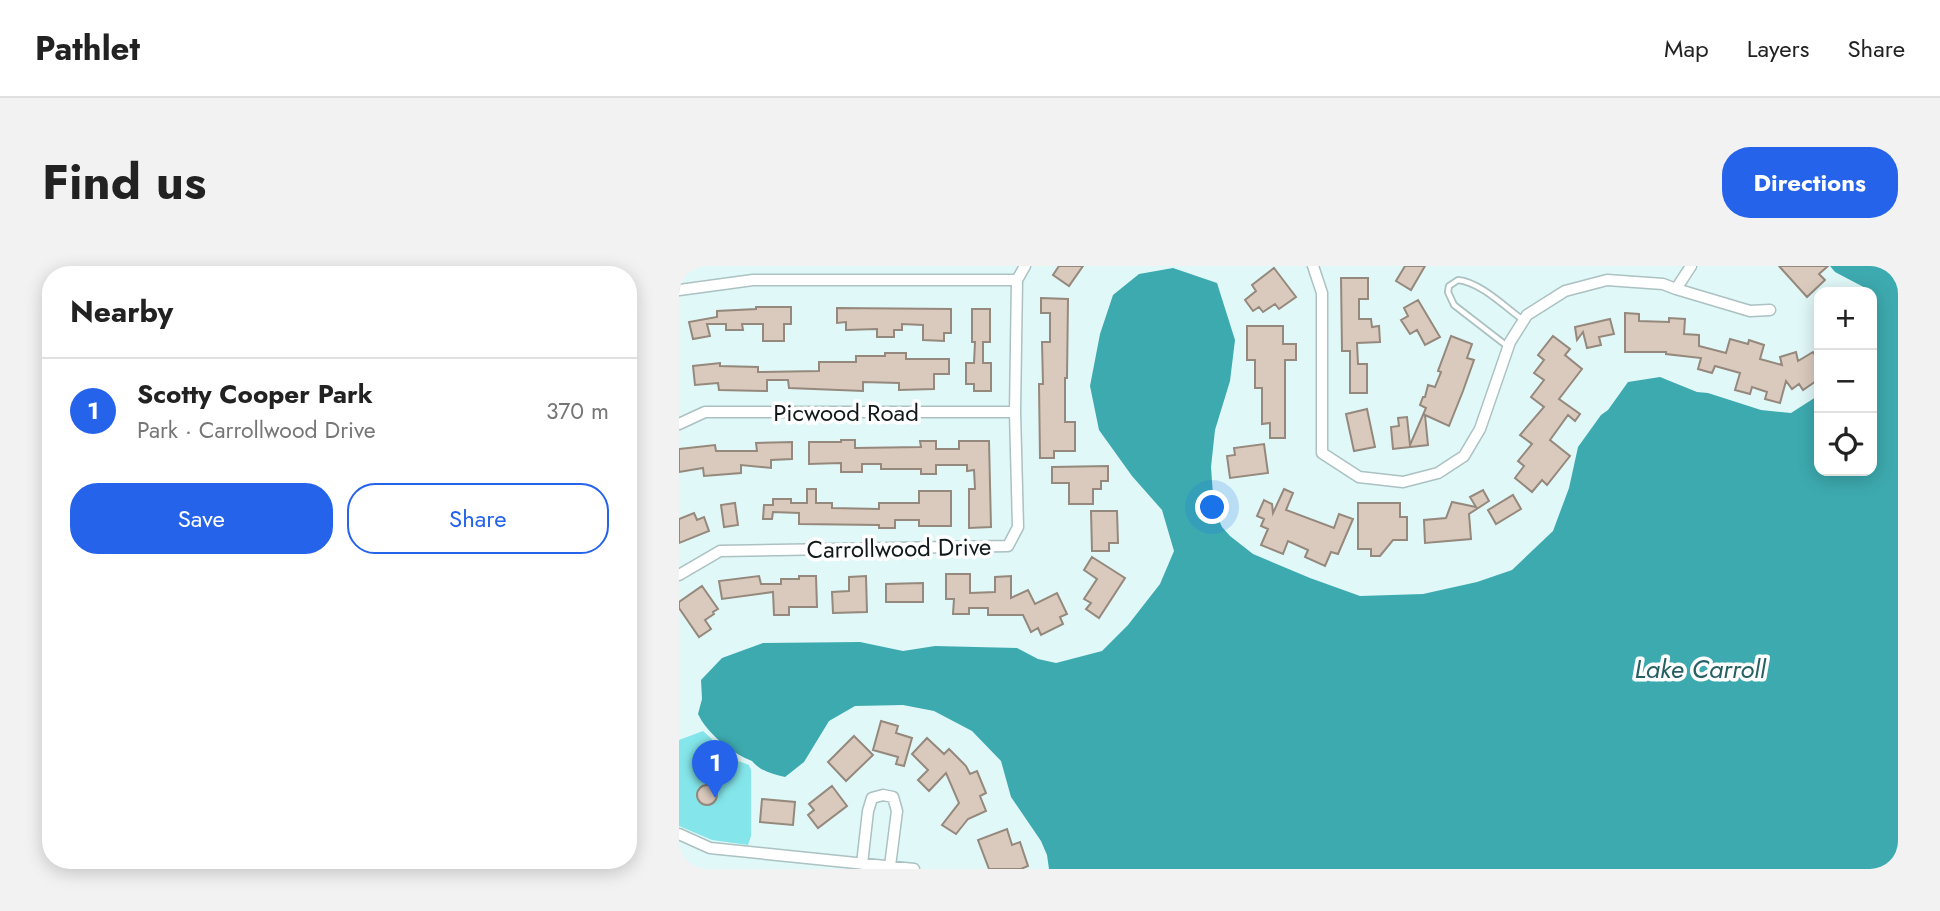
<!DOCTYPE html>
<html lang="en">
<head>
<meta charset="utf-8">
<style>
  :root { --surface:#fff; --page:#f2f2f2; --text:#222; --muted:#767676; --line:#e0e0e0; --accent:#2563eb }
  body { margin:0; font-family:Jost,sans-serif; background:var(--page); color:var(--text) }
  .controls { position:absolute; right:21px; top:21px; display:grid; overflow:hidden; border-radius:14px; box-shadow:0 4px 18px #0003 }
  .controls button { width:63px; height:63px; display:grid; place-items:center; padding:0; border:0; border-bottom:2px solid var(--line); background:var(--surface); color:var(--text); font:35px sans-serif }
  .you { position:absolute; left:534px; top:242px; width:24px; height:24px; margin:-18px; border:5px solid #fff; border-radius:50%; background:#1a73e8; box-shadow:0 0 0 10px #1a73e833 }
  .badge { display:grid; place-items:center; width:46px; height:46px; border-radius:50%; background:var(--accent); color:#fff; font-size:23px; font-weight:700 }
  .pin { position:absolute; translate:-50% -58px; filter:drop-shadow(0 2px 4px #0008) }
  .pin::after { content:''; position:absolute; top:37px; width:24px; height:21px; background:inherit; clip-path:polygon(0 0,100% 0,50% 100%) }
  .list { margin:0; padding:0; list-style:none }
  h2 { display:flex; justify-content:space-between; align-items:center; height:91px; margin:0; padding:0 28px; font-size:30px }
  h2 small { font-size:23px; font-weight:400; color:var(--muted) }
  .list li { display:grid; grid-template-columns:46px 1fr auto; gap:21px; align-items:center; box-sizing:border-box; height:105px; padding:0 28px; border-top:2px solid var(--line) }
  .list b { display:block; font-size:26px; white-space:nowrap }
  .list p { margin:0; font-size:23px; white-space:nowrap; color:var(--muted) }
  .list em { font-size:23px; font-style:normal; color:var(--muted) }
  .actions { display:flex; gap:14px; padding:21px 28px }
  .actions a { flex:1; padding:16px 0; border:2px solid var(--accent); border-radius:28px; text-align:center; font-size:24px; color:var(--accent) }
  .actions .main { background:var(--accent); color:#fff }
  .icon { flex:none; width:38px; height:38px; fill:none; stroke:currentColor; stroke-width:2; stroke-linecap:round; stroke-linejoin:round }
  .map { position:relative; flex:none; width:1219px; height:603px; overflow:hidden; border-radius:28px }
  header { display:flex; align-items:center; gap:42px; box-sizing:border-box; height:98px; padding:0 35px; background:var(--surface); border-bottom:2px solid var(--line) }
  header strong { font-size:33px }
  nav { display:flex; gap:38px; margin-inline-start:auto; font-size:24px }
  .intro { display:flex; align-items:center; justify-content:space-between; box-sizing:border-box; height:168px; padding:0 42px }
  h1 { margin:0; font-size:49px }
  .button { padding:18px 32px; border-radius:28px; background:var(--accent); color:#fff; font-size:24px; font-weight:700 }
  main { display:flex; gap:42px; padding:0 42px }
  aside { flex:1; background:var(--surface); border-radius:28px; box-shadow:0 4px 18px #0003 }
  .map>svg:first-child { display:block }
  .green { fill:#84e6ea }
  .water { fill:#3daaaf }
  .building { fill:#d9cabd; stroke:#95887c; stroke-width:2 }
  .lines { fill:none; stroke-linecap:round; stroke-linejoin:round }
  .lane-casing { stroke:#abc1c2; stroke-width:8 }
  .street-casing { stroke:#abc1c2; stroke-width:13 }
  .lane { stroke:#fff; stroke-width:4.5 }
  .street { stroke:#fff; stroke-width:10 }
  .labels { text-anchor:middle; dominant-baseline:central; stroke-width:7; stroke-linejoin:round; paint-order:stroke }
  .street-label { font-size:24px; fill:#11191a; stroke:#fff }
  .water-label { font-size:26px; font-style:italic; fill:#256063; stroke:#fff }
</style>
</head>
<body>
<header>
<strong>Pathlet</strong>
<nav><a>Map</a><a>Layers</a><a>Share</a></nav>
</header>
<div class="intro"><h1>Find us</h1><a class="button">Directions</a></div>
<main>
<aside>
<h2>Nearby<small></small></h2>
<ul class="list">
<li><span class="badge">1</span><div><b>Scotty Cooper Park</b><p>Park · Carrollwood Drive</p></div><em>370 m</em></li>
</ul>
<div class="actions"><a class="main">Save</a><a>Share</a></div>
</aside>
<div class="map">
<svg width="1219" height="603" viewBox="0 0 1219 603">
  <rect width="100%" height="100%" fill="#e1f8f8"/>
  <path class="green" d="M24 465 34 474 38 484 43 489 70 499 72 504V570L69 579 33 574 0 560V474Z"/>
  <path class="water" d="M1151 0H1219V603H370L368 589 362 575 332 531 322 495 293 465 255 445 224 439 176 440 150 455 125 496 106 511C93 508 81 505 73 495 52 487 28 467 19 448L23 433 22 414 43 392 84 377 181 376 224 385 256 380 338 382 359 393 377 397 423 385 449 359 481 318 495 285 483 244 453 210 420 164 411 120 421 68 434 29 460 8 494 2 538 17 556 74 551 115 536 164 532 201 535 243 543 261 551 270 574 288 631 312 681 330 744 328 798 316 833 304 874 265 890 222 899 181 922 149 929 144 949 116 981 111 1018 126 1029 127 1082 144 1112 147 1140 129V205H1193L1194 26 1156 6Z"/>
  <path class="building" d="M380 0H404L390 20 374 9Z
    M726 0H746L732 24 717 15Z
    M1100 0H1149L1140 8 1146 14 1128 31Z
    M595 2 617 31 600 43 596 38 584 46 580 41 574 45 566 34 577 25 573 19Z
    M662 12H689V33H680V53H692L693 61 700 60 701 76 678 77 679 98H688V127H671V85H663Z
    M362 32 389 33 388 112H386V156H396V185H375V192H361L360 118H364L363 76H371V47H362Z
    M739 34 761 71 746 79 738 64 731 68 722 54 729 50 725 42Z
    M77 41H112V58H105V75H84V58H63L64 64H47V58H28L31 70 14 73 10 56 38 51V45L77 43Z
    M158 42 272 43V67H265V75L244 74V59L223 58V64H215V71H198V63L167 64V56L158 57Z
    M293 43H311V76H304V97H312V125H295V118H287V97H295L296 76H293Z
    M946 47 960 48V55L990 56V52L1006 53 1005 68 1020 69V80L1047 87 1051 73 1069 78 1070 74 1085 79 1081 93 1103 99 1101 91 1117 86 1119 95 1134 86 1140 95V113L1124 124 1120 118 1113 123 1107 115 1101 137 1086 133 1088 126 1073 121 1071 128 1056 124 1061 107 1036 100 1033 107 1019 103 1022 92 987 88V86H946Z
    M931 53 935 68 920 71 922 79 908 82 904 66 898 74 896 61Z
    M568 60H604V78H617V94H606V172H591V157L583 158V122H576V94H568Z
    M772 70 793 78 788 92 795 94 784 125 770 160 746 149 749 179 714 183 712 161 720 160 719 152 728 151 731 179 747 142 741 139 744 131H746L749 119 756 121 762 106 759 105Z
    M874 70 891 83 886 89 903 103 880 133 901 148 896 155 889 149 871 174 891 190 868 219 863 214 853 226 836 212 845 200 839 195 853 178 841 169 865 141 852 131 865 114 855 107 865 94 859 89Z
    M206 87H227V93H270V108H255V123L220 124V117L184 116V125L110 122 109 114H88V125L40 124 39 117 16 119 14 100 41 97V100L79 101V106L140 105V96H177V90H206Z
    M688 143 696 181 675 185 667 148Z
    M162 174H176V182L242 181 241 175H257V183H280V175H310L312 261 290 262V223H296L295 204 288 205V199H257V208H242V203H202V198H183V206H162V197L130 198V176H162Z
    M113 176V193L92 194V202L62 199V207L25 210 24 202 0 206V183L36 179 37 185H78L77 177Z
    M585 178 589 207 551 212 548 190 556 189 555 182Z
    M429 200V215H422V223H414V238H390V217H373V201Z
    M128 223H137V237H153V242L200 243V237H240V225H272V260H240V254H216V262H200V259L120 258V247L94 246 93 253H84L85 239H94V233H112V237H128Z
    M605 223 614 227 607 244 655 262 660 248 674 253 659 288 652 286 646 300 626 291 629 284 609 275 604 288 582 279 589 263 582 260 585 253 578 250 585 234 593 238 594 247Z
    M804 224 810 235 790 248 792 273 746 277 745 254 767 252 773 236 797 241 791 231Z
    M834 229 842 243 817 258 809 244Z
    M56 237 59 259 45 261 42 239Z
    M679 237H721V251H728V274H714L701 290H692V283H679Z
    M412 245H438L439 277H430V285H413Z
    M15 247 18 254 25 251 30 265 0 277V253Z
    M413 291 446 312 420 352 407 343 412 337 405 333 418 313 405 304Z
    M267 308H291V327L316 326V311L332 310V332L349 324 356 338 378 327 388 348 381 351 384 358 362 369 359 362 352 366 344 349H309V342H290V348H274L275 333H267Z
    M80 310 82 318H102V313H120V310H137L138 341H110V349H95L94 326 43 333 40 315Z
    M187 310 188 346 154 347 153 326 170 325V311Z
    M244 317V336H207V318Z
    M23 320 39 343 34 346 35 348 26 354 32 363 20 371 0 342V336Z
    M202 455 219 460 217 467 233 472 225 500 217 498 219 491 194 484Z
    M175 470 194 489 167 515 149 496Z
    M248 472 265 488 270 483 287 500 291 508 298 505 307 527 301 530 307 545 289 553 277 568 263 559 280 537 267 507 250 525 239 514 249 504 233 488Z
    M18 529a10 10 0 1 1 20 0a10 10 0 1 1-20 0Z
    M153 520 168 540 139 562 129 549 135 544 130 538Z
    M83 533 116 536 114 559 81 556Z
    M328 563 333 579 341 576 349 600 342 603H310L299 574Z"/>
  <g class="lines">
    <defs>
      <path id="lane" d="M828 80 775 39 769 26 770 20 779 14C801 16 826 41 844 54"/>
      <path id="street" d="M634 0 643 27V187L680 211 724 216 759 207 785 190 801 163 831 76 848 49 886 25 928 14 984 18 997 23 1012 0
        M997 23 1071 45 1091 44
        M0 24 74 14H338
        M0 158 26 146H336
        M0 309 41 285 329 280 339 261 336 146 338 14 346 0
        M0 568 31 582 235 603
        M183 598 189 545 193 532 204 529 214 531 218 545 211 600"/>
    </defs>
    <use href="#lane" class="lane-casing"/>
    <use href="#street" class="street-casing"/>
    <use href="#lane" class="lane"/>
    <use href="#street" class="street"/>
  </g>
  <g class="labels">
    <g class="street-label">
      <text x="167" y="146">Picwood Road</text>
      <text transform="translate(220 282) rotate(-1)">Carrollwood Drive</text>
    </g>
    <g class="water-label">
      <text x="1021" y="403">Lake Carroll</text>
    </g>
  </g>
</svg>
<div class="controls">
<button>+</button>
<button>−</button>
<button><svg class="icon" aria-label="locate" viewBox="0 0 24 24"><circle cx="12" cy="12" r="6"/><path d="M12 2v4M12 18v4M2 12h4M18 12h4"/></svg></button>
</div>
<div class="you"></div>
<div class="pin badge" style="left:36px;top:532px">1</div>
</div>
</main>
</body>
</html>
